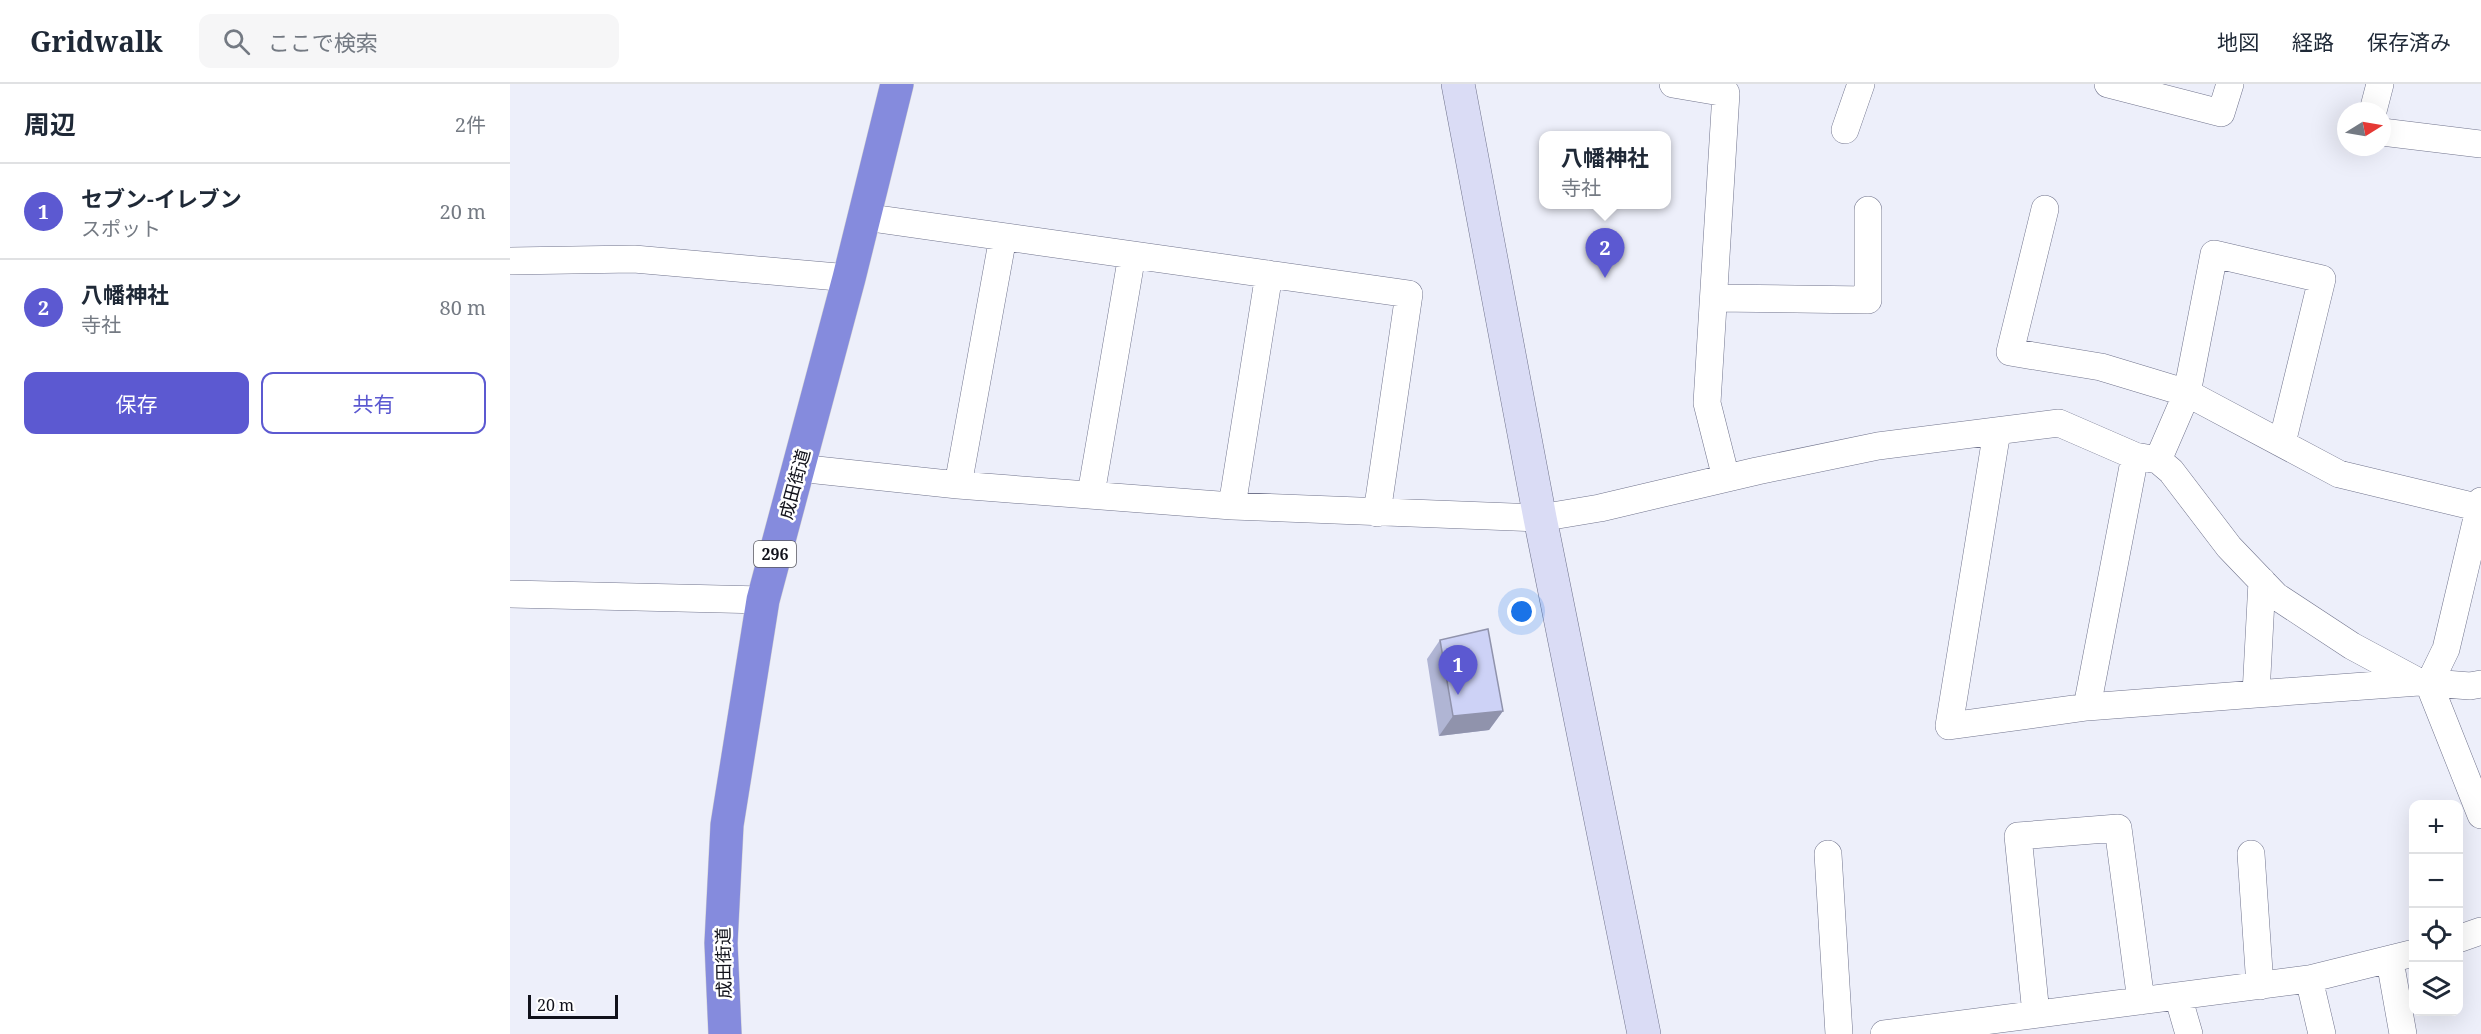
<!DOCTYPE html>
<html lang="ja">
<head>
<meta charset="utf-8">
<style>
  :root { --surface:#fff; --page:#f6f6f7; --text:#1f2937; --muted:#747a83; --line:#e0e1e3; --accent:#5c59d1 }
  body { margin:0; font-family:"Noto Serif","Noto Sans JP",serif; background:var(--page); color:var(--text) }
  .controls { position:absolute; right:18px; bottom:18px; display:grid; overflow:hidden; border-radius:12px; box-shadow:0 6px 24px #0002 }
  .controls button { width:54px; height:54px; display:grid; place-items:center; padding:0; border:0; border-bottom:2px solid var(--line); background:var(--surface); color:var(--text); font:30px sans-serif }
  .compass { position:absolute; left:1827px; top:18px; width:54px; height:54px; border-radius:50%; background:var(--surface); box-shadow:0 6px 24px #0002; rotate:79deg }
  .scale { position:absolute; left:18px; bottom:15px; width:90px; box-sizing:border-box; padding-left:6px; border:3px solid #10111a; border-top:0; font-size:16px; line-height:21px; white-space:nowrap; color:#10111a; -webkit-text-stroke:4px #fff; paint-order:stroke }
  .you { position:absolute; left:1012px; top:528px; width:21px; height:21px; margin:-15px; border:4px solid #fff; border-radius:50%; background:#1a73e8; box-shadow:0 0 0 9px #1a73e833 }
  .badge { display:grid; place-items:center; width:39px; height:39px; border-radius:50%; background:var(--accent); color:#fff; font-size:20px; font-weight:700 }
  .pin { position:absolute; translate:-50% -50px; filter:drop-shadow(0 2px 3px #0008) }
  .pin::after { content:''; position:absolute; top:32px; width:21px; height:18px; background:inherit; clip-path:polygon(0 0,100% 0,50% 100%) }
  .popup { position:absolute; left:1029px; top:47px; width:132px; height:78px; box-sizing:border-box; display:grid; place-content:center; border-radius:12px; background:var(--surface); filter:drop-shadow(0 2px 4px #0005); font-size:20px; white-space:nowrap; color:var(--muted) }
  .popup b { font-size:22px; color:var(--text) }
  .popup::after { content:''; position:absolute; left:50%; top:100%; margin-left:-12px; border:12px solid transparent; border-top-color:var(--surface) }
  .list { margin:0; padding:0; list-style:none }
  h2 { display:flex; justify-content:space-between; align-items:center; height:78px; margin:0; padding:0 24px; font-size:26px }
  h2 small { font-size:20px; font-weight:400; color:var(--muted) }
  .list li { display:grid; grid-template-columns:39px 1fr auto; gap:18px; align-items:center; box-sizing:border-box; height:96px; padding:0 24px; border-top:2px solid var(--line) }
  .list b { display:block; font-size:22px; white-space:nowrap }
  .list p { margin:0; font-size:20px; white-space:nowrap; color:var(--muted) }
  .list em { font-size:20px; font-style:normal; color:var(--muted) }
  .actions { display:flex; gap:12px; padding:18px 24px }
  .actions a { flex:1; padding:14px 0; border:2px solid var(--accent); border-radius:12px; text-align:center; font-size:21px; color:var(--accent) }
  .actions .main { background:var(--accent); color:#fff }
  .icon { flex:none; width:33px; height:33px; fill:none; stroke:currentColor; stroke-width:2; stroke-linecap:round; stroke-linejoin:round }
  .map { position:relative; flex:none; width:1971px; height:950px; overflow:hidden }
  header { display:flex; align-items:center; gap:36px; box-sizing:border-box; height:84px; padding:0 30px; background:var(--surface); border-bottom:2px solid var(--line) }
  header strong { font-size:28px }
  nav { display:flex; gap:33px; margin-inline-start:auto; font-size:21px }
  .search { width:420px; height:54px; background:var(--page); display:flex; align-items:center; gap:15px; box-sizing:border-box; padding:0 21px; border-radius:12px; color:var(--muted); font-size:22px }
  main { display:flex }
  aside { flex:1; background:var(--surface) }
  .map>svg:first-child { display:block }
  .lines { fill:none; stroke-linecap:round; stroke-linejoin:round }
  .street-casing { stroke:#71748d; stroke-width:28 }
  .secondary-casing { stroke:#71748d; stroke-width:34 }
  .highway-casing { stroke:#cfcfd1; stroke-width:34 }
  .street { stroke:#fff; stroke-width:27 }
  .secondary { stroke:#dadcf5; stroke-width:33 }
  .highway { stroke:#858bdd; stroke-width:33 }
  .wall { fill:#b0b5d4 }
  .shaded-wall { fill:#9093ac }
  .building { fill:#cdd2f6; stroke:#9093ac; stroke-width:1.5 }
  .labels { text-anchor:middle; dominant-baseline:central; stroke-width:5; stroke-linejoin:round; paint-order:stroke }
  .shield { fill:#fff; stroke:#58585f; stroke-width:1.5 }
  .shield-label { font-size:16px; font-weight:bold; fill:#10111a }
  .street-label { font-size:18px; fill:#10111a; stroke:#fff }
</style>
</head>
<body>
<header>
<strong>Gridwalk</strong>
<div class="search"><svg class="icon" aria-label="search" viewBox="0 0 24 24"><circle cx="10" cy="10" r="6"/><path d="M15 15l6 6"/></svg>ここで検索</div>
<nav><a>地図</a><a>経路</a><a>保存済み</a></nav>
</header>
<main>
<aside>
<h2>周辺<small>2件</small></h2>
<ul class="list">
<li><span class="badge">1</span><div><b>セブン-イレブン</b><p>スポット</p></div><em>20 m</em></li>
<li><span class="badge">2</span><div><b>八幡神社</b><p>寺社</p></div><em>80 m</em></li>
</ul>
<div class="actions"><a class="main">保存</a><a>共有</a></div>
</aside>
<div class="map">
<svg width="1971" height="950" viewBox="0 0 1971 950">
  <rect width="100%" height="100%" fill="#edeffa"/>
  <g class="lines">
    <defs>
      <path id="street" d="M1163 0 1216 9 1197 319 1216 394
        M1598 0 1711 29 1720 0
        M1863 27 1870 0
        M1335 46 1351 0
        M1872 48 1971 60
        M1535 125 1500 268 1591 283 1677 309 1829 390 1970 424
        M354 133 899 210 867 429
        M0 177 124 175 339 194
        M1204 214 1358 216V126
        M1487 347 1439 642 1577 623 1746 610 1909 598 1960 602 1971 600
        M1648 376 1677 309 1704 170 1812 195 1772 359
        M288 384 448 401 722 422 1030 434 1090 424 1247 387 1368 362 1549 339 1625 372 1648 376 1661 387 1719 463 1766 512 1842 562 1909 598
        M448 401 493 153
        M581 410 622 171
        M1971 417 1936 565 1919 600 1971 731
        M722 422 759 190
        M0 510 253 516
        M1746 610 1752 497
        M1577 623 1625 372
        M1318 770 1329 950
        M1741 770 1750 902
        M1948 855 1971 847
        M1880 877 1893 950
        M1799 895 1812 950
        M1668 912 1679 950
        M1526 930 1508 752 1608 744 1631 917
        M1374 950 1799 895 1904 869"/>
      <path id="secondary" d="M948 0 1030 434 1134 950"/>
      <path id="highway" d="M215 950 211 859 217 741 253 516 339 194 387 0"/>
    </defs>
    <use href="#street" class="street-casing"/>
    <use href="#secondary" class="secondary-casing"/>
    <use href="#highway" class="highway-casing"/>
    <use href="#street" class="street"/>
    <use href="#secondary" class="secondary"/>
    <use href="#highway" class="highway"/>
  </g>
  <path class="wall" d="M930 556 993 627 979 646 929 652 917 575Z"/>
  <path class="shaded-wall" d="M993 627 979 646 929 652 943 632Z"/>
  <path class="building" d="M978 545 993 627 943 632 930 556Z"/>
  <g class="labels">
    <rect class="shield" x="244" y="457" width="42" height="26" rx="4.5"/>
    <g class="shield-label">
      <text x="265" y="470">296</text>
    </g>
    <g class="street-label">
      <text transform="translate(284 400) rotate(-75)">成田街道</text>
      <text transform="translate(213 879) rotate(-91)">成田街道</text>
    </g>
  </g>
</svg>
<div class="controls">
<button>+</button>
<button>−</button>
<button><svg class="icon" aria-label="locate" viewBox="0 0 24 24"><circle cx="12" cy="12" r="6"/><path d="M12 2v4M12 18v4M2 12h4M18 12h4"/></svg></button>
<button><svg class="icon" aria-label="layers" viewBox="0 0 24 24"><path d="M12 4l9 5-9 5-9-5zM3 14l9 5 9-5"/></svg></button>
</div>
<svg class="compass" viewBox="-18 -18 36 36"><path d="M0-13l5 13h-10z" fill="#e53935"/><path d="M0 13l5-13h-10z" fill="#747a83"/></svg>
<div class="scale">20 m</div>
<div class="you"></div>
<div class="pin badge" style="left:948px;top:611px">1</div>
<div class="pin badge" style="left:1095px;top:194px">2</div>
<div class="popup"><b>八幡神社</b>寺社</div>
</div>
</main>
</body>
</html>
